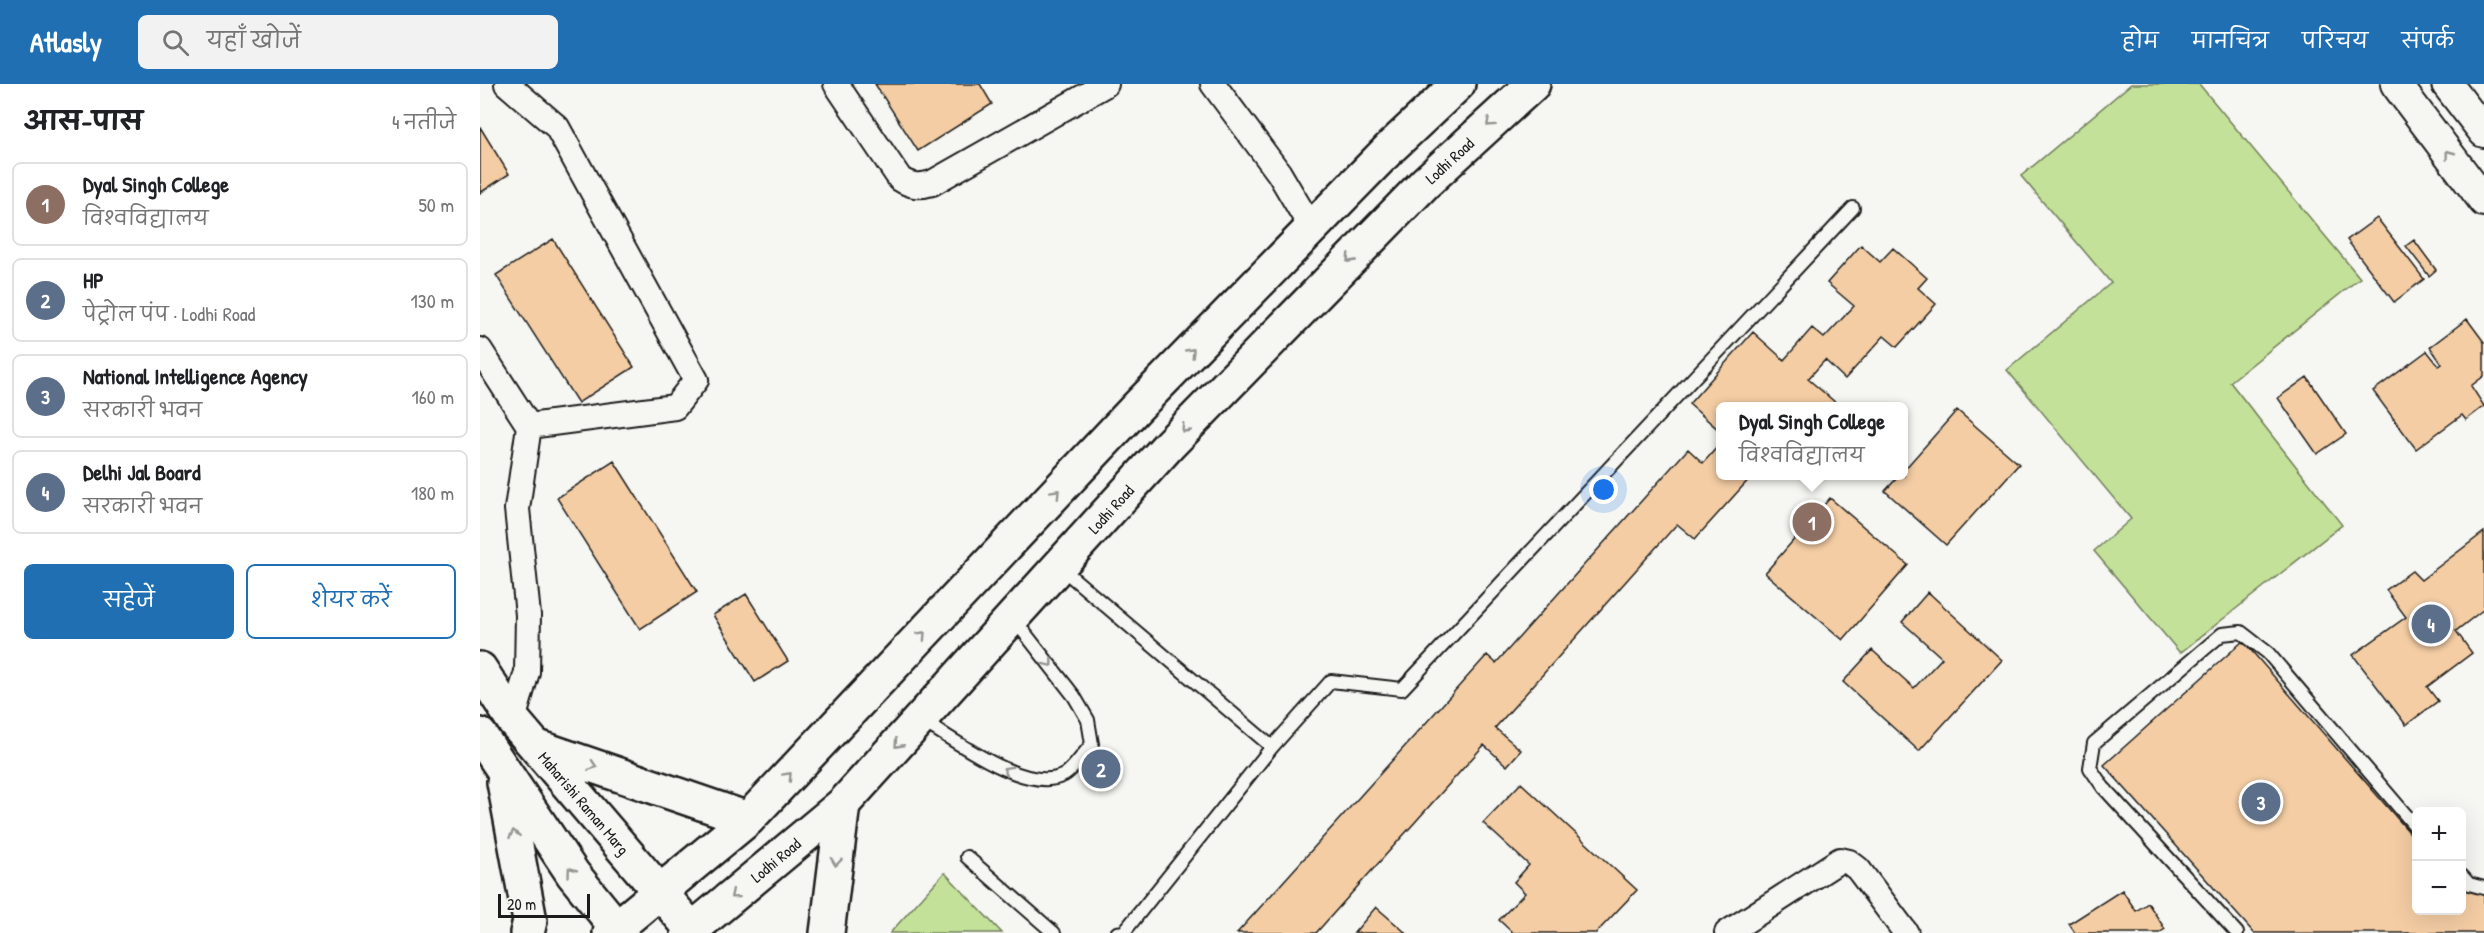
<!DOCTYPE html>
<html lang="hi">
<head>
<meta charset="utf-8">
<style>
  :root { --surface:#fff; --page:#f2f2f2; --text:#202124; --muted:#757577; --line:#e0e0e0; --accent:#1f6fb2 }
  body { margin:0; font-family:"Patrick Hand","Playpen Sans Deva",sans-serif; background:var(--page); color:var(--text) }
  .controls { position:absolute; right:18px; bottom:18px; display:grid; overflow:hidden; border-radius:9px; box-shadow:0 6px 24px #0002 }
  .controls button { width:54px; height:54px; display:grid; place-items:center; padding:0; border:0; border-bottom:2px solid var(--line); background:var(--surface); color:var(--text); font:30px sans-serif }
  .scale { position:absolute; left:18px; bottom:15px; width:92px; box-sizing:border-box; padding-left:6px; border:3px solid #1c1c1c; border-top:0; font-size:16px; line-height:21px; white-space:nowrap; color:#1c1c1c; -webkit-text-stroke:4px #f6f6f2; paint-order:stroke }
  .you { position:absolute; left:1124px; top:406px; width:21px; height:21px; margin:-15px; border:4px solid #fff; border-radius:50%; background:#1a73e8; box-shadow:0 0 0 9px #1a73e833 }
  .badge { display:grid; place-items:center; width:39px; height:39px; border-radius:50%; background:var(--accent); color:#fff; font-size:20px; font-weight:700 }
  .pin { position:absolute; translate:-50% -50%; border:3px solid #fff; box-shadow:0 2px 6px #0006 }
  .popup { position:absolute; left:1236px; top:318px; width:192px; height:78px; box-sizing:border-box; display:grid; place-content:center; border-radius:9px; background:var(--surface); filter:drop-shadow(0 2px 4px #0005); font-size:20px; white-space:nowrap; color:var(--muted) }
  .popup b { font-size:22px; color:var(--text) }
  .popup::after { content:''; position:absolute; left:50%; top:100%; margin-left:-12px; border:12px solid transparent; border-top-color:var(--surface) }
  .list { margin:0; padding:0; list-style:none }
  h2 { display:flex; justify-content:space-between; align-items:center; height:78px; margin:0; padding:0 24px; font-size:26px }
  h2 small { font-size:20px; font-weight:400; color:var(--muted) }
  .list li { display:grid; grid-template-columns:39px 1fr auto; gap:18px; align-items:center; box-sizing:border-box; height:84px; margin:0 12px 12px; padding:0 12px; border:2px solid var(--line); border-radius:9px }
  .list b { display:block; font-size:22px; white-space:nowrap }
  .list p { margin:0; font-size:20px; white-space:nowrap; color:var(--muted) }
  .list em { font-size:20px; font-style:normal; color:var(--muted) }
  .actions { display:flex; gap:12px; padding:18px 24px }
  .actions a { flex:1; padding:14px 0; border:2px solid var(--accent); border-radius:9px; text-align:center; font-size:21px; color:var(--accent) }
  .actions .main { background:var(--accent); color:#fff }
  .icon { flex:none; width:33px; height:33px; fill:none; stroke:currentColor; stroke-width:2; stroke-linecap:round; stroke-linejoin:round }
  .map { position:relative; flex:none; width:2004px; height:849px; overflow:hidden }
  header { display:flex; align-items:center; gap:36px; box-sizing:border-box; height:84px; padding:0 30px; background:var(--accent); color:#fff }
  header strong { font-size:28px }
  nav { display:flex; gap:33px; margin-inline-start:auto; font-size:21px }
  .search { width:420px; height:54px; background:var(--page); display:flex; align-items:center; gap:15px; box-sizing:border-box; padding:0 21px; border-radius:9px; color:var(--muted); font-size:22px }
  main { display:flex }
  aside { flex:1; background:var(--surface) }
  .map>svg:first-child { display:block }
  .green { fill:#c3e199; stroke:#707e5a; stroke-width:1.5 }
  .building { fill:#f4cda4; stroke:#1c1c1c; stroke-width:1.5 }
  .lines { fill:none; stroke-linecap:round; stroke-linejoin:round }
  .service-casing { stroke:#1c1c1c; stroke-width:16 }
  .minor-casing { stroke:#1c1c1c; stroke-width:28 }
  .tertiary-casing { stroke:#1c1c1c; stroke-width:34 }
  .secondary-casing { stroke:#1c1c1c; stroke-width:38 }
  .service { stroke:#f6f6f2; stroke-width:12 }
  .minor { stroke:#f6f6f2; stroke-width:24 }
  .tertiary { stroke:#f6f6f2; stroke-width:30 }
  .secondary { stroke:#f6f6f2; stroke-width:33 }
  .oneway { stroke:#949492 }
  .labels { text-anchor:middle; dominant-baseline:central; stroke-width:5; stroke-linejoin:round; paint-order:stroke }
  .street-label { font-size:16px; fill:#1c1c1c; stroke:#f6f6f2 }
</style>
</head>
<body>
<header>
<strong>Atlasly</strong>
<div class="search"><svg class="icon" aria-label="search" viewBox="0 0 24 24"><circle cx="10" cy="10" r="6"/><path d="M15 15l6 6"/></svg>यहाँ खोजें</div>
<nav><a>होम</a><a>मानचित्र</a><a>परिचय</a><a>संपर्क</a></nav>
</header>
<main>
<aside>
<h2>आस-पास<small>4 नतीजे</small></h2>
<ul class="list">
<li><span class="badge" style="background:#8d6e63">1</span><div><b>Dyal Singh College</b><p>विश्वविद्यालय</p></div><em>50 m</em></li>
<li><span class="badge" style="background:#5c6f8a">2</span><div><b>HP</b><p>पेट्रोल पंप · Lodhi Road</p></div><em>130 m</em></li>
<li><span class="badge" style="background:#5c6f8a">3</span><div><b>National Intelligence Agency</b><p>सरकारी भवन</p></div><em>160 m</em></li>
<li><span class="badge" style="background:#5c6f8a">4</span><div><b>Delhi Jal Board</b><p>सरकारी भवन</p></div><em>180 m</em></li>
</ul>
<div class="actions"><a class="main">सहेजें</a><a>शेयर करें</a></div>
</aside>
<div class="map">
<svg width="2004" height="849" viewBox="0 0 2004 849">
  <rect width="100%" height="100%" fill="#f6f6f2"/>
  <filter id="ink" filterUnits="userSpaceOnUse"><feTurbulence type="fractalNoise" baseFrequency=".0167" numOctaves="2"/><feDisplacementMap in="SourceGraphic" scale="12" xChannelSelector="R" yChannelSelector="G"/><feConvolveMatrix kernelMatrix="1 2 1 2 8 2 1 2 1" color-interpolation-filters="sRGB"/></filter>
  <g filter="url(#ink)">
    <path class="green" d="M1651 0H1719L1880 194 1750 298 1862 441 1700 569 1614 467 1651 435 1527 286 1631 199 1541 92Z
      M464 789H465L522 849H410Z"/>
    <path class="building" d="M395 0H500L512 20 438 67Z
      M0 43 29 90 0 109Z
      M1897 134 1944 195 1914 218 1867 156Z
      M73 155 154 283 98 319 16 191Z
      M1934 156 1956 186 1949 192 1926 162Z
      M1381 161 1400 178 1413 164 1447 194 1438 204 1456 220 1417 263 1404 252 1365 295 1345 276 1328 295 1356 319 1353 322H1240V347L1209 320 1273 248 1304 276 1332 244 1344 254 1374 222 1347 199Z
      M1987 235 2004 258V292L1991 302 2004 322 1986 336 1982 331 1936 365 1893 307 1947 267 1959 282 1962 280 1950 263Z
      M1827 293 1866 350 1837 370 1798 314Z
      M1477 326 1539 380 1466 461 1405 407 1419 392H1424V386Z
      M1240 360V392H1272L1215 455 1197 440 1015 644 1041 666 1027 682 1004 661 836 849H757L1007 571 1016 579 1208 365 1223 379Z
      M134 377 217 508 160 545 77 414Z
      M1350 414 1428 481 1363 556 1285 489Z
      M2004 448V525L1976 547 1992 569 1947 603 1958 617 1926 641 1873 571 1926 533 1906 506 1932 487 1941 496Z
      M1448 508 1522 576 1439 667 1363 598 1392 566 1434 604 1462 574 1422 538Z
      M266 510 308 577 275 598 233 531Z
      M1763 557 1936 756V826H1982V801L2004 808V849H1774L1624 681Z
      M1041 699 1157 806 1116 849H1033L1019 836 1045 809 1034 798 1049 781 1003 739Z
      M1642 806 1656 827 1668 819 1685 845 1679 849H1595L1589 840Z
      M896 823 926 849H874Z"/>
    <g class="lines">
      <defs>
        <path id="service" d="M580 483 792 663
          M441 636C473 655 547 711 584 691 594 685 604 669 612 660L608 636 594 612 533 534
          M487 773 574 849
          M1982 792 1989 800 2004 804
          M637 849 644 848 792 663 851 597 922 605 1373 124
          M1757 849 1623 703 1610 684 1614 659 1742 550 1761 548 1788 569 1936 743"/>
        <path id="minor" d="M356 0 420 95C431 102 439 103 452 99L626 0
          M733 0 799 89 832 145
          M0 266 49 342 195 323 216 296 77 43 27 0
          M33 636 47 588 48 531 37 425 49 342
          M1247 849 1360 776 1369 778 1378 785 1426 849"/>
        <path id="tertiary" d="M1916 0 2004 117
          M1967 0 2004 48"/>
        <g id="secondary">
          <path id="s1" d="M0 585 33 636 215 849"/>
          <path d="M0 651 93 790 141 849"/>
          <path d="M58 663 268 735"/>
          <path d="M24 698 50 837 47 849"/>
          <path d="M130 849 268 735 657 323 911 63 978 0"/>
          <path id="s2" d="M208 849 363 720 689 361 945 99 1053 0"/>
          <path d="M347 849 363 720"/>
        </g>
      </defs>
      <use href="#service" class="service-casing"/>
      <use href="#minor" class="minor-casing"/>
      <use href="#tertiary" class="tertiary-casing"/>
      <use href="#secondary" class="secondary-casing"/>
      <use href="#service" class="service"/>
      <use href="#minor" class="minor"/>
      <use href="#tertiary" class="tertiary"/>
      <use href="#secondary" class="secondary"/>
    </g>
    <defs><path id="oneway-chevron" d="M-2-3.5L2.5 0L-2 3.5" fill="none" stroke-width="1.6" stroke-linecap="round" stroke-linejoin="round" transform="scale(1.5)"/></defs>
    <g class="oneway">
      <use href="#oneway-chevron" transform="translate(1010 39) rotate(138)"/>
      <use href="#oneway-chevron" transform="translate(1969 70) rotate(-127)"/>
      <use href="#oneway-chevron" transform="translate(870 175) rotate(134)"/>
      <use href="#oneway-chevron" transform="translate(711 268) rotate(-46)"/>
      <use href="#oneway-chevron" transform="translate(705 345) rotate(134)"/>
      <use href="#oneway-chevron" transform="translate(576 409) rotate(-47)"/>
      <use href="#oneway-chevron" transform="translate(442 551) rotate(-47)"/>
      <use href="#oneway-chevron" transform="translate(569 579) rotate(52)"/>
      <use href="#oneway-chevron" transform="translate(418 660) rotate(132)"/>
      <use href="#oneway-chevron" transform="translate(113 682) rotate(19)"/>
      <use href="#oneway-chevron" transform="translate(527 686) rotate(-151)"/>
      <use href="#oneway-chevron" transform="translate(308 692) rotate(-47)"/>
      <use href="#oneway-chevron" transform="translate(34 750) rotate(-101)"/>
      <use href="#oneway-chevron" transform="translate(356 778) rotate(97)"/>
      <use href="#oneway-chevron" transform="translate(91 787) rotate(-126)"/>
      <use href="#oneway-chevron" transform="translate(254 811) rotate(140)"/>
    </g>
  </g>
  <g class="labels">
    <g class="street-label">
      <text stroke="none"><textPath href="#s2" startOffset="1086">Lodhi Road</textPath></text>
      <text stroke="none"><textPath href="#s2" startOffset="600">Lodhi Road</textPath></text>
      <text stroke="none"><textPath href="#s1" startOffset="170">Maharishi Raman Marg</textPath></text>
      <text stroke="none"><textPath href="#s2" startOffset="114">Lodhi Road</textPath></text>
    </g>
  </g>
</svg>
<div class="controls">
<button>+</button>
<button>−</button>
</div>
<div class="scale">20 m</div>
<div class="you"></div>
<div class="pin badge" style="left:1332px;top:438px;background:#8d6e63">1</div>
<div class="popup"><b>Dyal Singh College</b>विश्वविद्यालय</div>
<div class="pin badge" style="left:621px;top:685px;background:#5c6f8a">2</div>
<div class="pin badge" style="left:1781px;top:718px;background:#5c6f8a">3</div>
<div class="pin badge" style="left:1951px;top:540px;background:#5c6f8a">4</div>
</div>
</main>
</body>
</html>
